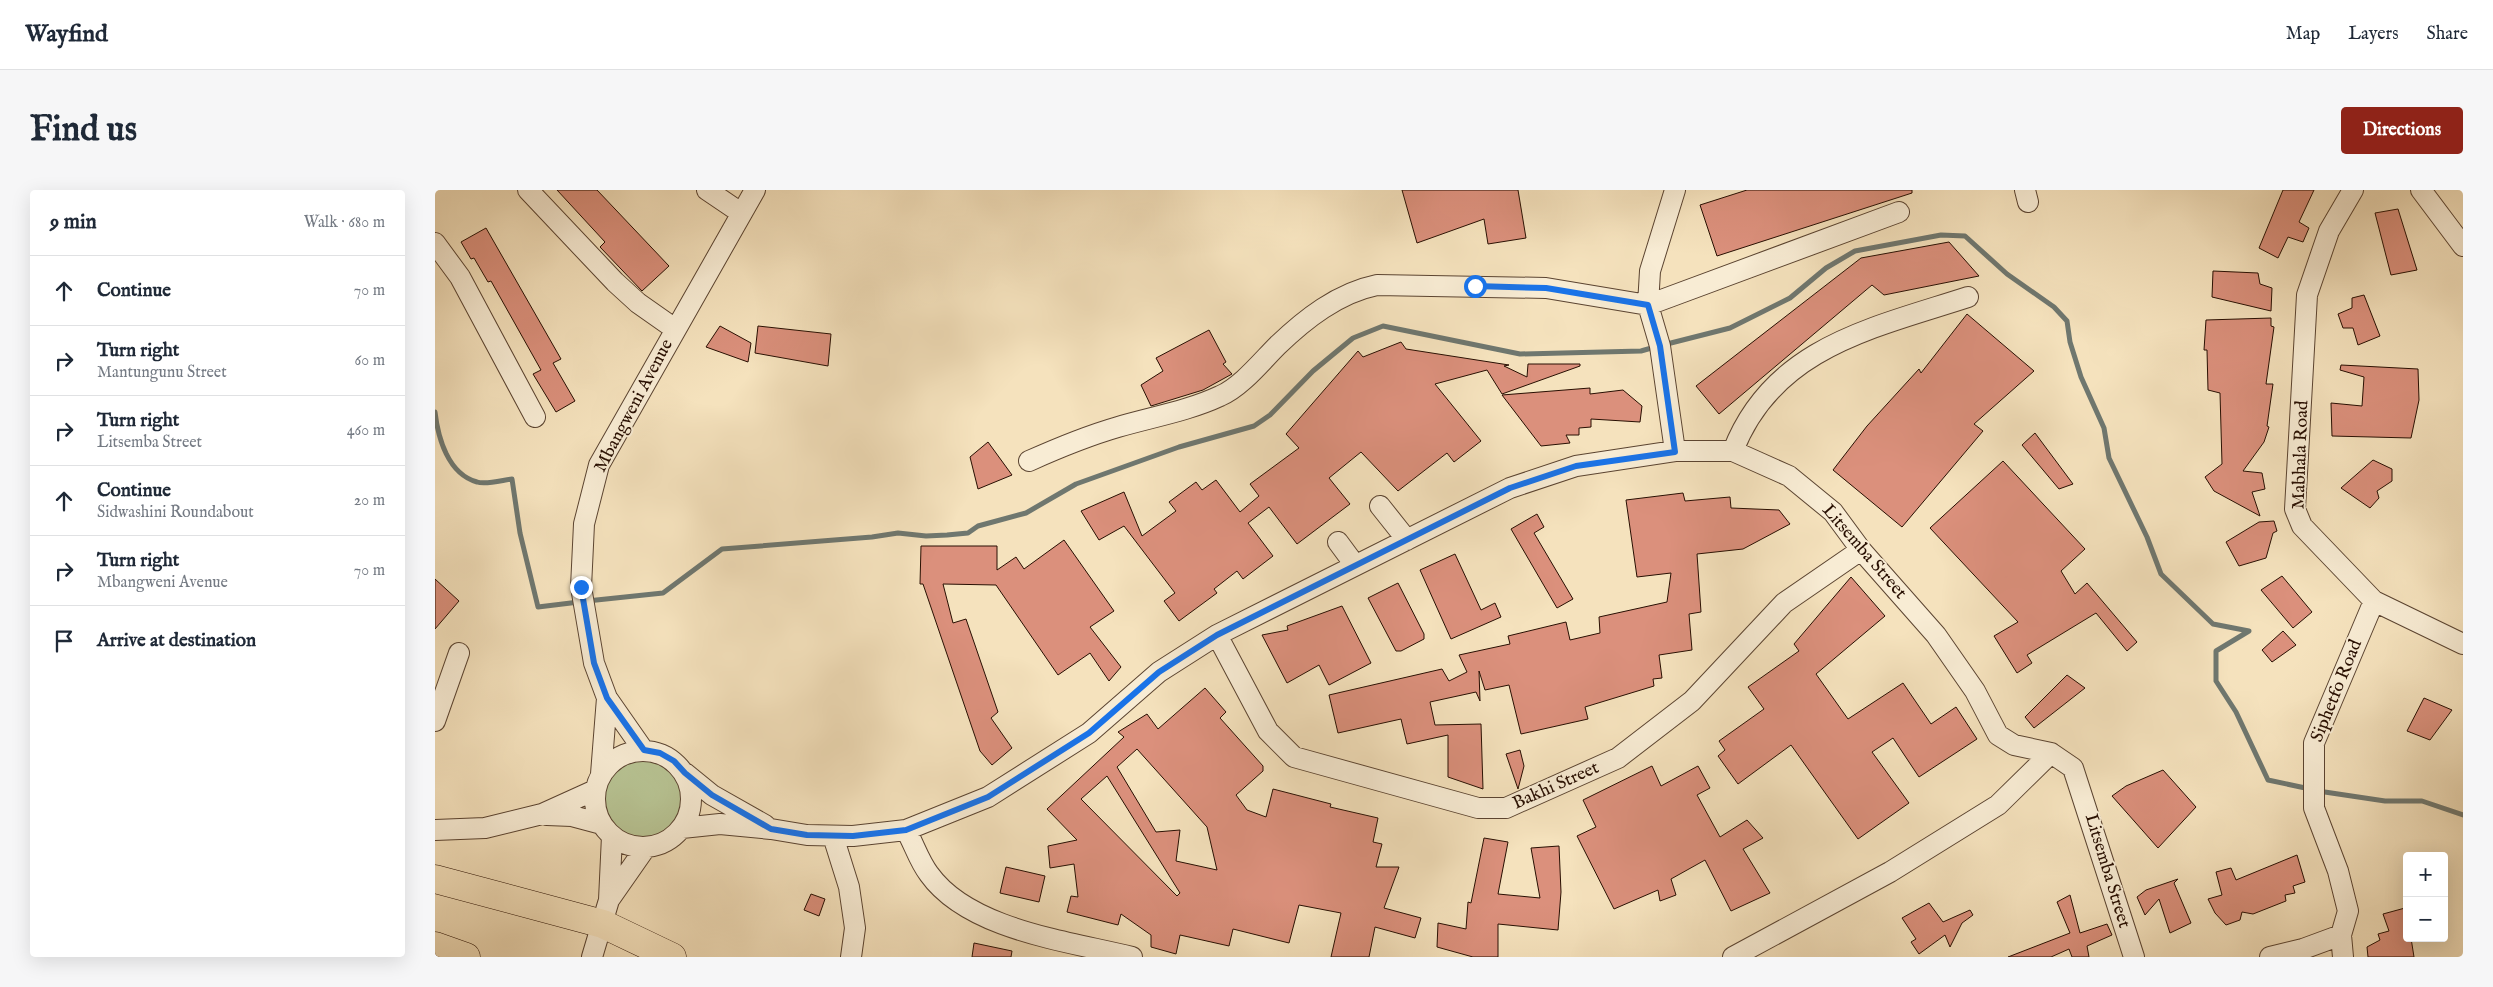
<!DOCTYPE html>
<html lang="en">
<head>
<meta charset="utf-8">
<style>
  :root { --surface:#fff; --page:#f6f6f7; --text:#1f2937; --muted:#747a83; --line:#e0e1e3; --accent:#8f2418 }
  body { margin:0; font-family:"IM FELL English",serif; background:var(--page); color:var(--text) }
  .controls { position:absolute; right:15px; bottom:15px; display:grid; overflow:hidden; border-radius:5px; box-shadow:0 5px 20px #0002 }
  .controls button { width:45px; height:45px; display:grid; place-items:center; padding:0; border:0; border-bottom:1px solid var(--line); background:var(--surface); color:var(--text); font:25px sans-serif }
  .stop { position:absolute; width:15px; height:15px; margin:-11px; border:4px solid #1a73e8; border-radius:50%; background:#fff }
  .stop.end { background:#1a73e8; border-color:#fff; box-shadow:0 1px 5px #0008 }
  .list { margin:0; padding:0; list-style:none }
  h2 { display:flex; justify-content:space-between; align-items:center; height:65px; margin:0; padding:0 20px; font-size:21px }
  h2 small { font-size:16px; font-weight:400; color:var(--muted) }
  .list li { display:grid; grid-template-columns:32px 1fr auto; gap:15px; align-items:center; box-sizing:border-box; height:70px; padding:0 20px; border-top:1px solid var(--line) }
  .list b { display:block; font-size:19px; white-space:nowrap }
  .list p { margin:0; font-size:16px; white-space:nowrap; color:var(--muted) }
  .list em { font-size:16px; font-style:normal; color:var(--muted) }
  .icon { flex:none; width:28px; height:28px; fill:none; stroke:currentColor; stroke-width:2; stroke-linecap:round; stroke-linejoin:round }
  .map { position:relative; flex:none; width:2028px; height:767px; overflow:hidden; border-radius:5px }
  header { display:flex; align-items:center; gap:30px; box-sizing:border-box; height:70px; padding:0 25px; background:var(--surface); border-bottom:1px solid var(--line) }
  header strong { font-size:24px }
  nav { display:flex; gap:28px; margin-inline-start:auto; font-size:18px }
  .intro { display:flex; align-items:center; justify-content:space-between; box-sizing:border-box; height:120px; padding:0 30px }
  h1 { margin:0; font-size:35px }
  .button { padding:12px 22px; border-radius:5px; background:var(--accent); color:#fff; font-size:18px; font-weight:700 }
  main { display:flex; gap:30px; padding:0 30px }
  aside { flex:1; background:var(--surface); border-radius:5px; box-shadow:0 5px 20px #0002 }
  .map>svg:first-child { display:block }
  .green { fill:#b8c494; stroke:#706a4b }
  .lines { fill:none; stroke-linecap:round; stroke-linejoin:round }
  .stream { stroke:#6f776f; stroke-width:5 }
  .building { fill:#db907c; stroke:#280f02; fill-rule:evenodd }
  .minor-casing { stroke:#5b4431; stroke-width:22 }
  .highway-casing { stroke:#280f02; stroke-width:29 }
  .minor { stroke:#f8ecd4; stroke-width:20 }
  .highway { stroke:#f5e2bd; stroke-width:28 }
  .route { stroke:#1a73e8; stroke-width:6 }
  .labels { text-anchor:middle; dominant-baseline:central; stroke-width:4; stroke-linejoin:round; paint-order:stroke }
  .street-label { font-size:18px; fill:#280f02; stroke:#f8ecd4 }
</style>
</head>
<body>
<header>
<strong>Wayfind</strong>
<nav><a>Map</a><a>Layers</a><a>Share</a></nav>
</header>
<div class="intro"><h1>Find us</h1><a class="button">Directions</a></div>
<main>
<aside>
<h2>9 min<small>Walk · 680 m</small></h2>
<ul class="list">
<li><svg class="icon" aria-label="ahead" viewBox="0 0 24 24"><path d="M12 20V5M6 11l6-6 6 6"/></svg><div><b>Continue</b></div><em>70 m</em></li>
<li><svg class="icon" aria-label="right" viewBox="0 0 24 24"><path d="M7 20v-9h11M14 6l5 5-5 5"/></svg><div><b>Turn right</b><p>Mantungunu Street</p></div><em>60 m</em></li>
<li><svg class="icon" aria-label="right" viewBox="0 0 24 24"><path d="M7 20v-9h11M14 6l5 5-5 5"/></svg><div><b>Turn right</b><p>Litsemba Street</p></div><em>460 m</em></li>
<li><svg class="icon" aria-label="ahead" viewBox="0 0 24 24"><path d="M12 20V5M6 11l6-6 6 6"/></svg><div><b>Continue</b><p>Sidwashini Roundabout</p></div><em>20 m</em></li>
<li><svg class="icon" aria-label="right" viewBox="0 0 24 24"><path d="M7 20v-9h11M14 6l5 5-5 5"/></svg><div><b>Turn right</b><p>Mbangweni Avenue</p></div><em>70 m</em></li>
<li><svg class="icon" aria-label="arrive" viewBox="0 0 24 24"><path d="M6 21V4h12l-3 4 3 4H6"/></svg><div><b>Arrive at destination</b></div></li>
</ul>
</aside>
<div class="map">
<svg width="2028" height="767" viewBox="0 0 2028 767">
  <rect width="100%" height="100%" fill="#f5e2bd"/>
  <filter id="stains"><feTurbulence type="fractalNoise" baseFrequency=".004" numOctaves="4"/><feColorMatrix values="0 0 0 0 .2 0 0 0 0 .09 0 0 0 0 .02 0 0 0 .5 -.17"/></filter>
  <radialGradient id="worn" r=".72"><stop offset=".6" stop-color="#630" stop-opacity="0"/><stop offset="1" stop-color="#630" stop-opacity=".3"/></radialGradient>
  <path class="green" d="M166 609a41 41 0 1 1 82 0a41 41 0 1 1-82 0Z"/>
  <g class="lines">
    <path class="stream" d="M1228 155 1295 138 1355 108 1391 78 1420 61 1506 45 1530 46 1572 84 1619 117 1632 131 1635 152 1646 187 1669 238 1674 268 1712 347 1726 384 1778 434 1814 441 1781 461V491L1801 522 1833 590 1875 599
      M0 222C3 248 13 284 42 292 51 295 68 290 77 289L85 343 103 417 144 412
      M152 411 228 403 287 359 437 347 463 343 491 346 512 345 533 343 543 336 591 323 641 294 744 257 819 236 835 225 878 181 918 148 948 136 1085 164 1206 161 1220 157
      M1883 601 1950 611H1987L2028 625"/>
  </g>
  <path class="building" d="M122 0H162L234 76 207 101 165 57 170 52Z
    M967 0H1083L1091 48 1053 54 1049 29 982 53Z
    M1312 0H1477V3L1282 66 1265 15Z
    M1848 0H1879L1864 32 1874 38 1868 52 1853 47 1843 68 1824 58Z
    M1963 19 1982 80 1956 85 1940 23Z
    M51 38 126 169 118 173 140 211 121 222 98 184 106 180 56 91 53 92 39 68 36 69 26 52Z
    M1514 52 1544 86 1449 105 1437 95 1284 224 1261 196 1426 68Z
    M1778 81 1823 83 1825 94 1837 98 1836 121 1777 107Z
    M1929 105 1945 146 1923 155 1918 138H1908L1903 124 1917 118V108Z
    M1532 124 1599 181 1539 234 1548 241 1467 337 1398 280 1432 236 1484 179 1486 183Z
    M1836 128V136L1839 137 1831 194H1838L1832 236 1834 237 1829 252 1808 281 1827 283 1830 299 1817 302 1825 326 1779 301 1770 287 1787 274 1785 203 1773 200 1772 160H1769L1771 130Z
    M285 136 316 153 313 172 271 157Z
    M323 136 396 144 393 176 320 163Z
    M774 140 791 172 788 174 797 184 768 200 716 216 706 195 728 181 721 168Z
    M966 152 971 159 1074 175 1069 176 1092 187 1093 174H1145V176L1067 204 1052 180 1000 194 1046 251 1019 272 1012 263 963 301 926 262 894 288 915 314 862 354 834 317 813 333 838 366 808 389 802 381 779 399 782 403 744 431 729 411 740 403 689 336 664 350 646 321 689 302 707 346 741 321 734 312 761 292 767 300 781 290 805 322 824 306 815 294 864 258 851 244 923 161 928 167Z
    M1906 175 1983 179 1984 210 1976 248 1897 246 1896 213 1927 216 1929 187 1905 180Z
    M1155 198V204L1188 200 1207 216 1205 232 1156 229V237L1144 238V245H1131L1135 253 1106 256 1067 205Z
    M1600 243 1638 294 1624 299 1587 255Z
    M553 252 577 285 543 299 535 267Z
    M1938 270 1957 279V291L1942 301 1944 308 1935 318 1906 298Z
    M1568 271 1650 359 1626 381 1640 404 1652 393 1702 452 1692 461 1661 423 1592 465 1597 473 1582 483 1559 446 1583 432 1495 338Z
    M1248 303 1250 311 1295 307 1296 318 1344 320 1355 334 1308 359 1262 364 1266 422 1254 424 1257 460 1224 465 1227 488 1218 489 1219 496 1150 517 1153 529 1086 544 1074 495 1050 500 1044 481 1045 511 1041 502 995 512 1000 535 1046 534 1048 599 1013 587V545L972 554 966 529 903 543 894 505 1007 479 1014 491 1032 482 1024 465 1075 454 1073 446 1131 432 1135 450 1165 443 1164 427 1232 412 1236 383 1202 387 1191 310Z
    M1102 324 1109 337 1099 343 1138 409 1122 418 1076 339Z
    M1839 331 1842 341 1838 343 1831 368 1804 376 1791 352 1824 332Z
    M629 350 679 421 655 437 686 477 674 491 655 463 623 485 561 395 508 394 518 433 531 429 563 522 556 528 577 558 557 575 545 561 488 394H485L486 356H562V380L581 367 589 379Z
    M1020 364 1046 420 1060 413 1066 427 1016 449 985 380Z
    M1847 386 1877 422 1858 438 1826 400Z
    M1416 387 1450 426 1381 484 1413 529 1468 493 1496 534 1521 517 1542 549 1484 587 1458 548 1437 562 1474 613 1423 649 1356 555 1303 594 1283 566 1290 560 1284 551 1329 519 1313 497 1364 461 1359 454Z
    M0 389 24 411 0 439Z
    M963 393 989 444V449L966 461H961L933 408Z
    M907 416 936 473 894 495 884 475 852 493 827 445 853 440 852 436Z
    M1848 441 1861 455 1837 472 1827 460Z
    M1632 485 1650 498 1599 538 1590 527Z
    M770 498 791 522 785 528 828 576V581L801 605 812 620 831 627 838 599 896 614 895 617 943 628 938 652 947 654 941 677H964L949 718 986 728 980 748 940 737 934 767H896L906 723 864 715 854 753 798 739 794 756 745 745 741 764 716 757V745L686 724 683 735 632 722 636 706 643 707 639 674 615 678 613 656 642 650 612 619 689 547 683 542 712 524 723 539ZM702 559 772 637 782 680 741 671 745 640 721 642 682 577ZM672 586 745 703 742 706 646 609Z
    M1989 508 2017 520 1995 550 1972 541Z
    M1085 560 1089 576 1083 599 1071 564Z
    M1217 576 1226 596 1263 576 1275 598 1262 605 1285 647 1312 630 1328 648 1308 659 1335 703 1296 721 1270 670 1236 689 1241 705 1225 711 1223 700 1179 719 1142 646 1161 637 1148 610Z
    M1728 580 1761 617 1723 658 1677 606 1691 596Z
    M1049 648 1073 652 1063 704 1105 708 1096 658 1124 656 1126 702 1123 740 1063 734V767H1038L1002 757 1003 733 1031 739 1033 712 1036 713Z
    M1862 665 1870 692 1858 696 1860 703 1850 705 1851 711 1818 724 1807 722 1805 730 1791 735 1780 723 1773 709 1787 705 1781 682 1796 678 1801 690Z
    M571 677 610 686 604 712 565 703Z
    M1743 689 1739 693 1756 733 1735 743 1724 709 1710 725 1702 707 1711 700Z
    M376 704 390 709 384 726 369 720Z
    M1635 705 1645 743 1672 734 1677 745 1652 756 1654 767H1637L1634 759 1616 767H1573L1635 743 1622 712Z
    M1494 713 1508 732 1535 720 1538 725 1527 733 1515 757 1510 745 1484 764 1476 752 1481 749 1467 728Z
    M1970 718 1972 748H1976L1979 767H1933L1932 757 1945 750 1943 744 1954 741 1948 724Z
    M539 753 577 761 576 767H537Z"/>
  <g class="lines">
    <defs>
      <path id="minor" d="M93 0 180 92 203 113 240 139
        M272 0 306 23
        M1240 0 1215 81 1213 115 1225 156 1240 261
        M1590 0 1593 12
        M1918 0 1894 41 1872 105 1860 319 1867 336 1939 411 2028 454
        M1986 0 2028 56
        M0 53 25 87 100 227
        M1298 261C1338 157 1438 138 1533 107
        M594 271C623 258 652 246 683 237 717 227 753 221 785 206 806 197 826 172 842 156 870 129 903 103 942 95L1111 98 1213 115 1464 22
        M945 316 972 350
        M903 352 920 375
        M782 445 833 541 859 567 1043 618H1071L1183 568 1257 511 1349 413 1426 360
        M0 531 24 463
        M160 609a48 48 0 1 1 96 0a48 48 0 1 1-96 0Z
        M209 561 172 508 159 473 146 397 149 334 164 275 320 0
        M250 583 277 605 330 635
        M166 584 172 508
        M112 625 137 626 167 634
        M247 638 285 634 336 639 372 645 418 646 471 640 553 607 654 543 724 482 782 445 1075 298 1141 276 1240 261H1298L1354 286 1398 322 1426 360 1501 445 1540 501 1563 545 1579 555 1616 563 1638 578 1699 767
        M0 640 50 638 107 624 160 600
        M471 640C479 654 484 671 494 684 534 740 633 751 697 767
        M398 646 414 697 420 738 416 767
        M174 710 211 657
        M157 767 174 710 177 646
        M1298 767 1455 682 1563 615 1616 563
        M1835 767 1868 759 1906 745
        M1908 767 1906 745 1913 721 1903 681 1879 618V553L1939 411"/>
      <path id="highway" d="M0 689 168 734 237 767
        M0 756 31 767"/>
    </defs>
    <use href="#minor" class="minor-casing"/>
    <use href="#highway" class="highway-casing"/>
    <use href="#minor" class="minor"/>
    <use href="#highway" class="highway"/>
  </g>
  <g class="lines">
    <path class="route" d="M146 397 159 473 172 508 209 560 225 563 239 571 250 583 277 605 336 639 372 645 418 646 471 640 553 607 654 543 724 482 782 445 1075 298 1141 276 1240 262 1225 156 1213 115 1111 98 1040 96"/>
  </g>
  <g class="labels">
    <g class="street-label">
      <text transform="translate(199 216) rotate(-62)">Mbangweni Avenue</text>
      <text transform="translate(1866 265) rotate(-88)">Mabhala Road</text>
      <text transform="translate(1429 362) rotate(49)">Litsemba Street</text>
      <text transform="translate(1902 501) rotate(-68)">Siphetfo Road</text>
      <text transform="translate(1121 596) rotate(-24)">Bakhi Street</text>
      <text transform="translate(1672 681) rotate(73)">Litsemba Street</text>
    </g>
  </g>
  <rect width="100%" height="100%" filter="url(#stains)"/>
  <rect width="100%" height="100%" fill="url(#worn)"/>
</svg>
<div class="controls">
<button>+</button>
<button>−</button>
</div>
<div class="stop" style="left:1040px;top:96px"></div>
<div class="stop end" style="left:146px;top:397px"></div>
</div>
</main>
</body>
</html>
